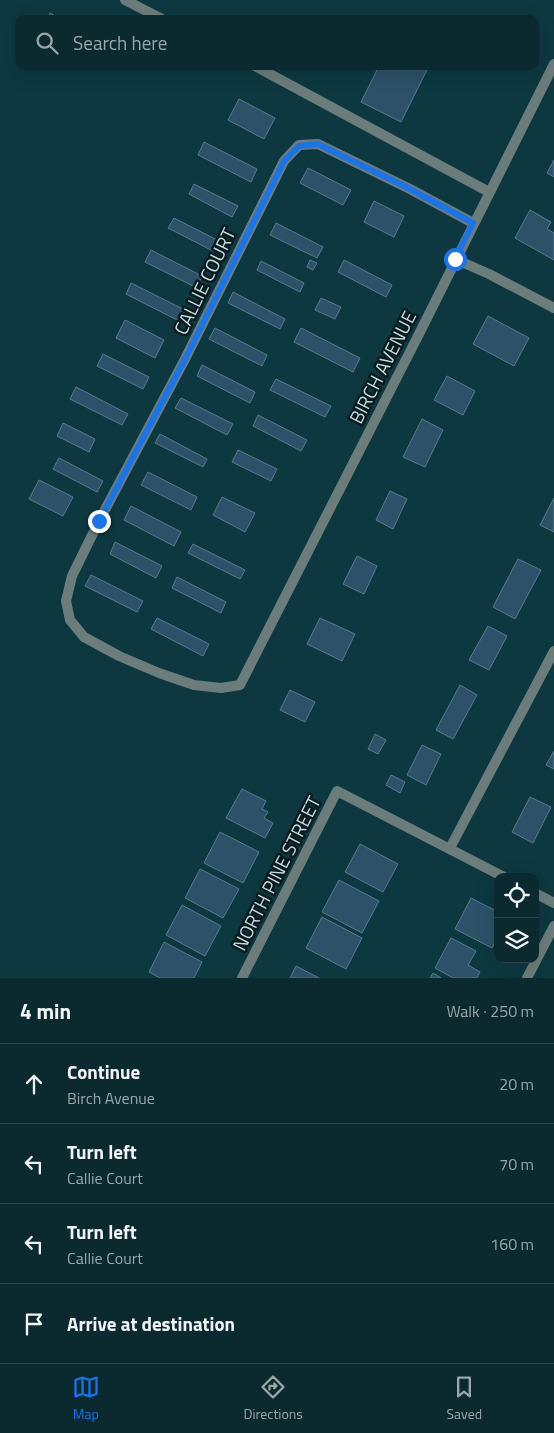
<!DOCTYPE html>
<html lang="en">
<head>
<meta charset="utf-8">
<style>
  :root { --surface:#0a2a30; --page:#133238; --text:#f1f3f6; --muted:#99a7ab; --line:#2a464c; --accent:#1a73e8 }
  body { margin:0; font-family:"Titillium Web",sans-serif; background:var(--page); color:var(--text) }
  .controls { position:absolute; right:15px; bottom:15px; display:grid; overflow:hidden; border-radius:10px; box-shadow:0 5px 20px #0002 }
  .controls button { width:45px; height:45px; display:grid; place-items:center; padding:0; border:0; border-bottom:1px solid var(--line); background:var(--surface); color:var(--text); font:25px sans-serif }
  .stop { position:absolute; width:15px; height:15px; margin:-11px; border:4px solid #1a73e8; border-radius:50%; background:#fff }
  .stop.end { background:#1a73e8; border-color:#fff; box-shadow:0 1px 5px #0008 }
  .list { margin:0; padding:0; list-style:none }
  h2 { display:flex; justify-content:space-between; align-items:center; height:65px; margin:0; padding:0 20px; font-size:21px }
  h2 small { font-size:16px; font-weight:400; color:var(--muted) }
  .list li { display:grid; grid-template-columns:32px 1fr auto; gap:15px; align-items:center; box-sizing:border-box; height:80px; padding:0 20px; border-top:1px solid var(--line) }
  .list b { display:block; font-size:19px; white-space:nowrap }
  .list p { margin:0; font-size:16px; white-space:nowrap; color:var(--muted) }
  .list em { font-size:16px; font-style:normal; color:var(--muted) }
  .icon { flex:none; width:28px; height:28px; fill:none; stroke:currentColor; stroke-width:2; stroke-linecap:round; stroke-linejoin:round }
  .map { position:relative; flex:none; width:554px; height:978px; overflow:hidden }
  .search { position:absolute; background:var(--surface); box-shadow:0 5px 20px #0002; left:15px; right:15px; top:15px; height:55px; display:flex; align-items:center; gap:12px; box-sizing:border-box; padding:0 18px; border-radius:10px; color:var(--muted); font-size:19px }
  .sheet { height:385px; background:var(--surface) }
  nav { display:flex; justify-content:space-around; align-items:center; box-sizing:border-box; height:70px; border-top:1px solid var(--line); background:var(--surface); font-size:14px; color:var(--muted) }
  nav a { display:grid; justify-items:center; gap:2px }
  nav .on { color:var(--accent) }
  .map>svg:first-child { display:block }
  .building { fill:#2d5169; stroke:#5b798e }
  .lines { fill:none; stroke-linecap:round; stroke-linejoin:round }
  .service { stroke:#6b7d7a; stroke-width:10 }
  .minor { stroke:#6b7d7a; stroke-width:10 }
  .route { stroke:#1a73e8; stroke-width:6 }
  .labels { text-anchor:middle; dominant-baseline:central; stroke-width:5; stroke-linejoin:round; paint-order:stroke }
  .street-label { font-size:19px; fill:#c6dce0; stroke:#0b1c20 }
</style>
</head>
<body>
<div class="map">
<svg width="554" height="978" viewBox="0 0 554 978">
  <rect width="100%" height="100%" fill="#0d3840"/>
  <path class="building" d="M50 13 61 19H48Z
    M379 66H429L401 122 361 102Z
    M239 99 275 118 264 139 228 120Z
    M204 142 257 169 251 182 198 155Z
    M554 160V177L547 173Z
    M308 168 351 190 343 205 300 183Z
    M194 184 238 206 232 217 189 194Z
    M374 201 404 216 394 237 364 222Z
    M530 210 551 222 547 229 554 233V260L515 238Z
    M174 218 221 242 215 252 168 228Z
    M276 223 323 247 317 258 270 235Z
    M151 250 202 276 197 288 145 262Z
    M310 260 317 263 313 270 307 267Z
    M344 260 392 285 386 297 338 272Z
    M261 261 304 283 300 292 257 270Z
    M131 283 187 311 181 322 126 294Z
    M233 292 285 319 280 329 228 303Z
    M321 298 341 307 335 319 315 310Z
    M488 316 529 338 514 366 473 344Z
    M125 320 164 340 155 358 116 338Z
    M215 328 267 355 262 366 209 339Z
    M301 328 360 358 353 372 294 342Z
    M103 354 149 377 143 389 97 366Z
    M202 365 255 392 250 403 197 376Z
    M447 376 475 391 463 415 434 400Z
    M276 379 331 406 325 417 270 390Z
    M76 387 128 414 122 425 70 399Z
    M181 398 233 424 227 435 175 408Z
    M258 415 307 440 301 451 253 426Z
    M422 419 443 430 425 467 403 457Z
    M63 423 95 439 89 452 57 436Z
    M160 434 207 459 203 467 155 443Z
    M238 450 277 469 271 481 232 462Z
    M59 458 103 481 97 492 53 469Z
    M148 472 197 497 191 510 141 485Z
    M39 480 73 497 63 516 29 499Z
    M390 491 407 499 393 529 376 520Z
    M222 497 255 513 245 532 213 515Z
    M554 498V532L540 525Z
    M131 506 181 532 174 546 124 520Z
    M115 542 162 566 156 578 110 554Z
    M193 544 245 570 240 579 188 553Z
    M357 556 377 566 364 594 343 584Z
    M518 559 541 570 515 619 493 607Z
    M91 575 143 601 137 612 85 586Z
    M177 577 226 602 221 613 172 588Z
    M157 618 209 644 203 656 151 629Z
    M320 618 355 634 342 661 307 644Z
    M488 626 507 636 489 670 469 660Z
    M460 685 477 695 453 739 436 730Z
    M290 690 315 702 305 722 280 710Z
    M375 734 386 740 378 754 368 749Z
    M422 745 441 754 426 785 407 775Z
    M554 751V769L546 765Z
    M391 775 405 782 400 793 386 785Z
    M242 789 266 801 262 809 268 812 264 818 273 823 265 838 226 818Z
    M530 797 551 807 533 843 512 832Z
    M220 832 259 852 243 883 204 863Z
    M360 844 398 864 383 892 345 872Z
    M200 869 239 889 223 918 185 898Z
    M339 880 379 901 362 933 322 912Z
    M471 898 498 912V937L492 948 455 929Z
    M182 905 221 926 205 956 166 935Z
    M322 917 362 938 346 969 306 948Z
    M451 938 476 951 468 965 480 972 477 978H453L435 968Z
    M164 942 202 962 194 978H160L149 972Z
    M296 966 319 978H290Z
    M433 973 441 978H430Z"/>
  <g class="lines">
    <path class="service" d="M125 0 162 19
      M255 66 489 192"/>
    <path class="minor" d="M473 223 410 189 318 144 299 145 284 161 185 359 99 521 72 576 66 601 70 620 84 637 119 656 159 673 194 685 221 688 240 685 419 334 554 64
      M455 259 489 274 554 308
      M450 848 554 651
      M535 893 554 903
      M242 978 337 791 504 877
      M527 978 554 926"/>
  </g>
  <g class="lines">
    <path class="route" d="M99 521 185 359 284 161 299 146 318 144 410 189 473 223 455 259"/>
  </g>
  <g class="labels">
    <g class="street-label">
      <text transform="translate(204 281) rotate(-64)">CALLIE COURT</text>
      <text transform="translate(382 367) rotate(-63)">BIRCH AVENUE</text>
      <text transform="translate(276 873) rotate(-63)">NORTH PINE STREET</text>
    </g>
  </g>
</svg>
<div class="controls">
<button><svg class="icon" aria-label="locate" viewBox="0 0 24 24"><circle cx="12" cy="12" r="6"/><path d="M12 2v4M12 18v4M2 12h4M18 12h4"/></svg></button>
<button><svg class="icon" aria-label="layers" viewBox="0 0 24 24"><path d="M12 4l9 5-9 5-9-5zM3 14l9 5 9-5"/></svg></button>
</div>
<div class="stop" style="left:455px;top:259px"></div>
<div class="stop end" style="left:99px;top:521px"></div>
<div class="search"><svg class="icon" aria-label="search" viewBox="0 0 24 24"><circle cx="10" cy="10" r="6"/><path d="M15 15l6 6"/></svg>Search here</div>
</div>
<section class="sheet">
<h2>4 min<small>Walk · 250 m</small></h2>
<ul class="list">
<li><svg class="icon" aria-label="ahead" viewBox="0 0 24 24"><path d="M12 20V5M6 11l6-6 6 6"/></svg><div><b>Continue</b><p>Birch Avenue</p></div><em>20 m</em></li>
<li><svg class="icon" aria-label="left" viewBox="0 0 24 24"><path d="M17 20v-9H6M10 6l-5 5 5 5"/></svg><div><b>Turn left</b><p>Callie Court</p></div><em>70 m</em></li>
<li><svg class="icon" aria-label="left" viewBox="0 0 24 24"><path d="M17 20v-9H6M10 6l-5 5 5 5"/></svg><div><b>Turn left</b><p>Callie Court</p></div><em>160 m</em></li>
<li><svg class="icon" aria-label="arrive" viewBox="0 0 24 24"><path d="M6 21V4h12l-3 4 3 4H6"/></svg><div><b>Arrive at destination</b></div></li>
</ul>
</section>
<nav>
<a class="on"><svg class="icon" aria-label="map" viewBox="0 0 24 24"><path d="M3 6l6-2 6 2 6-2v14l-6 2-6-2-6 2zM9 4v14M15 6v14"/></svg>Map</a>
<a><svg class="icon" aria-label="directions" viewBox="0 0 24 24"><path d="M12 3l9 9-9 9-9-9zM9 14v-3h6M13 9l2 2-2 2"/></svg>Directions</a>
<a><svg class="icon" aria-label="saved" viewBox="0 0 24 24"><path d="M7 4h10v16l-5-4-5 4z"/></svg>Saved</a>
</nav>
</body>
</html>
